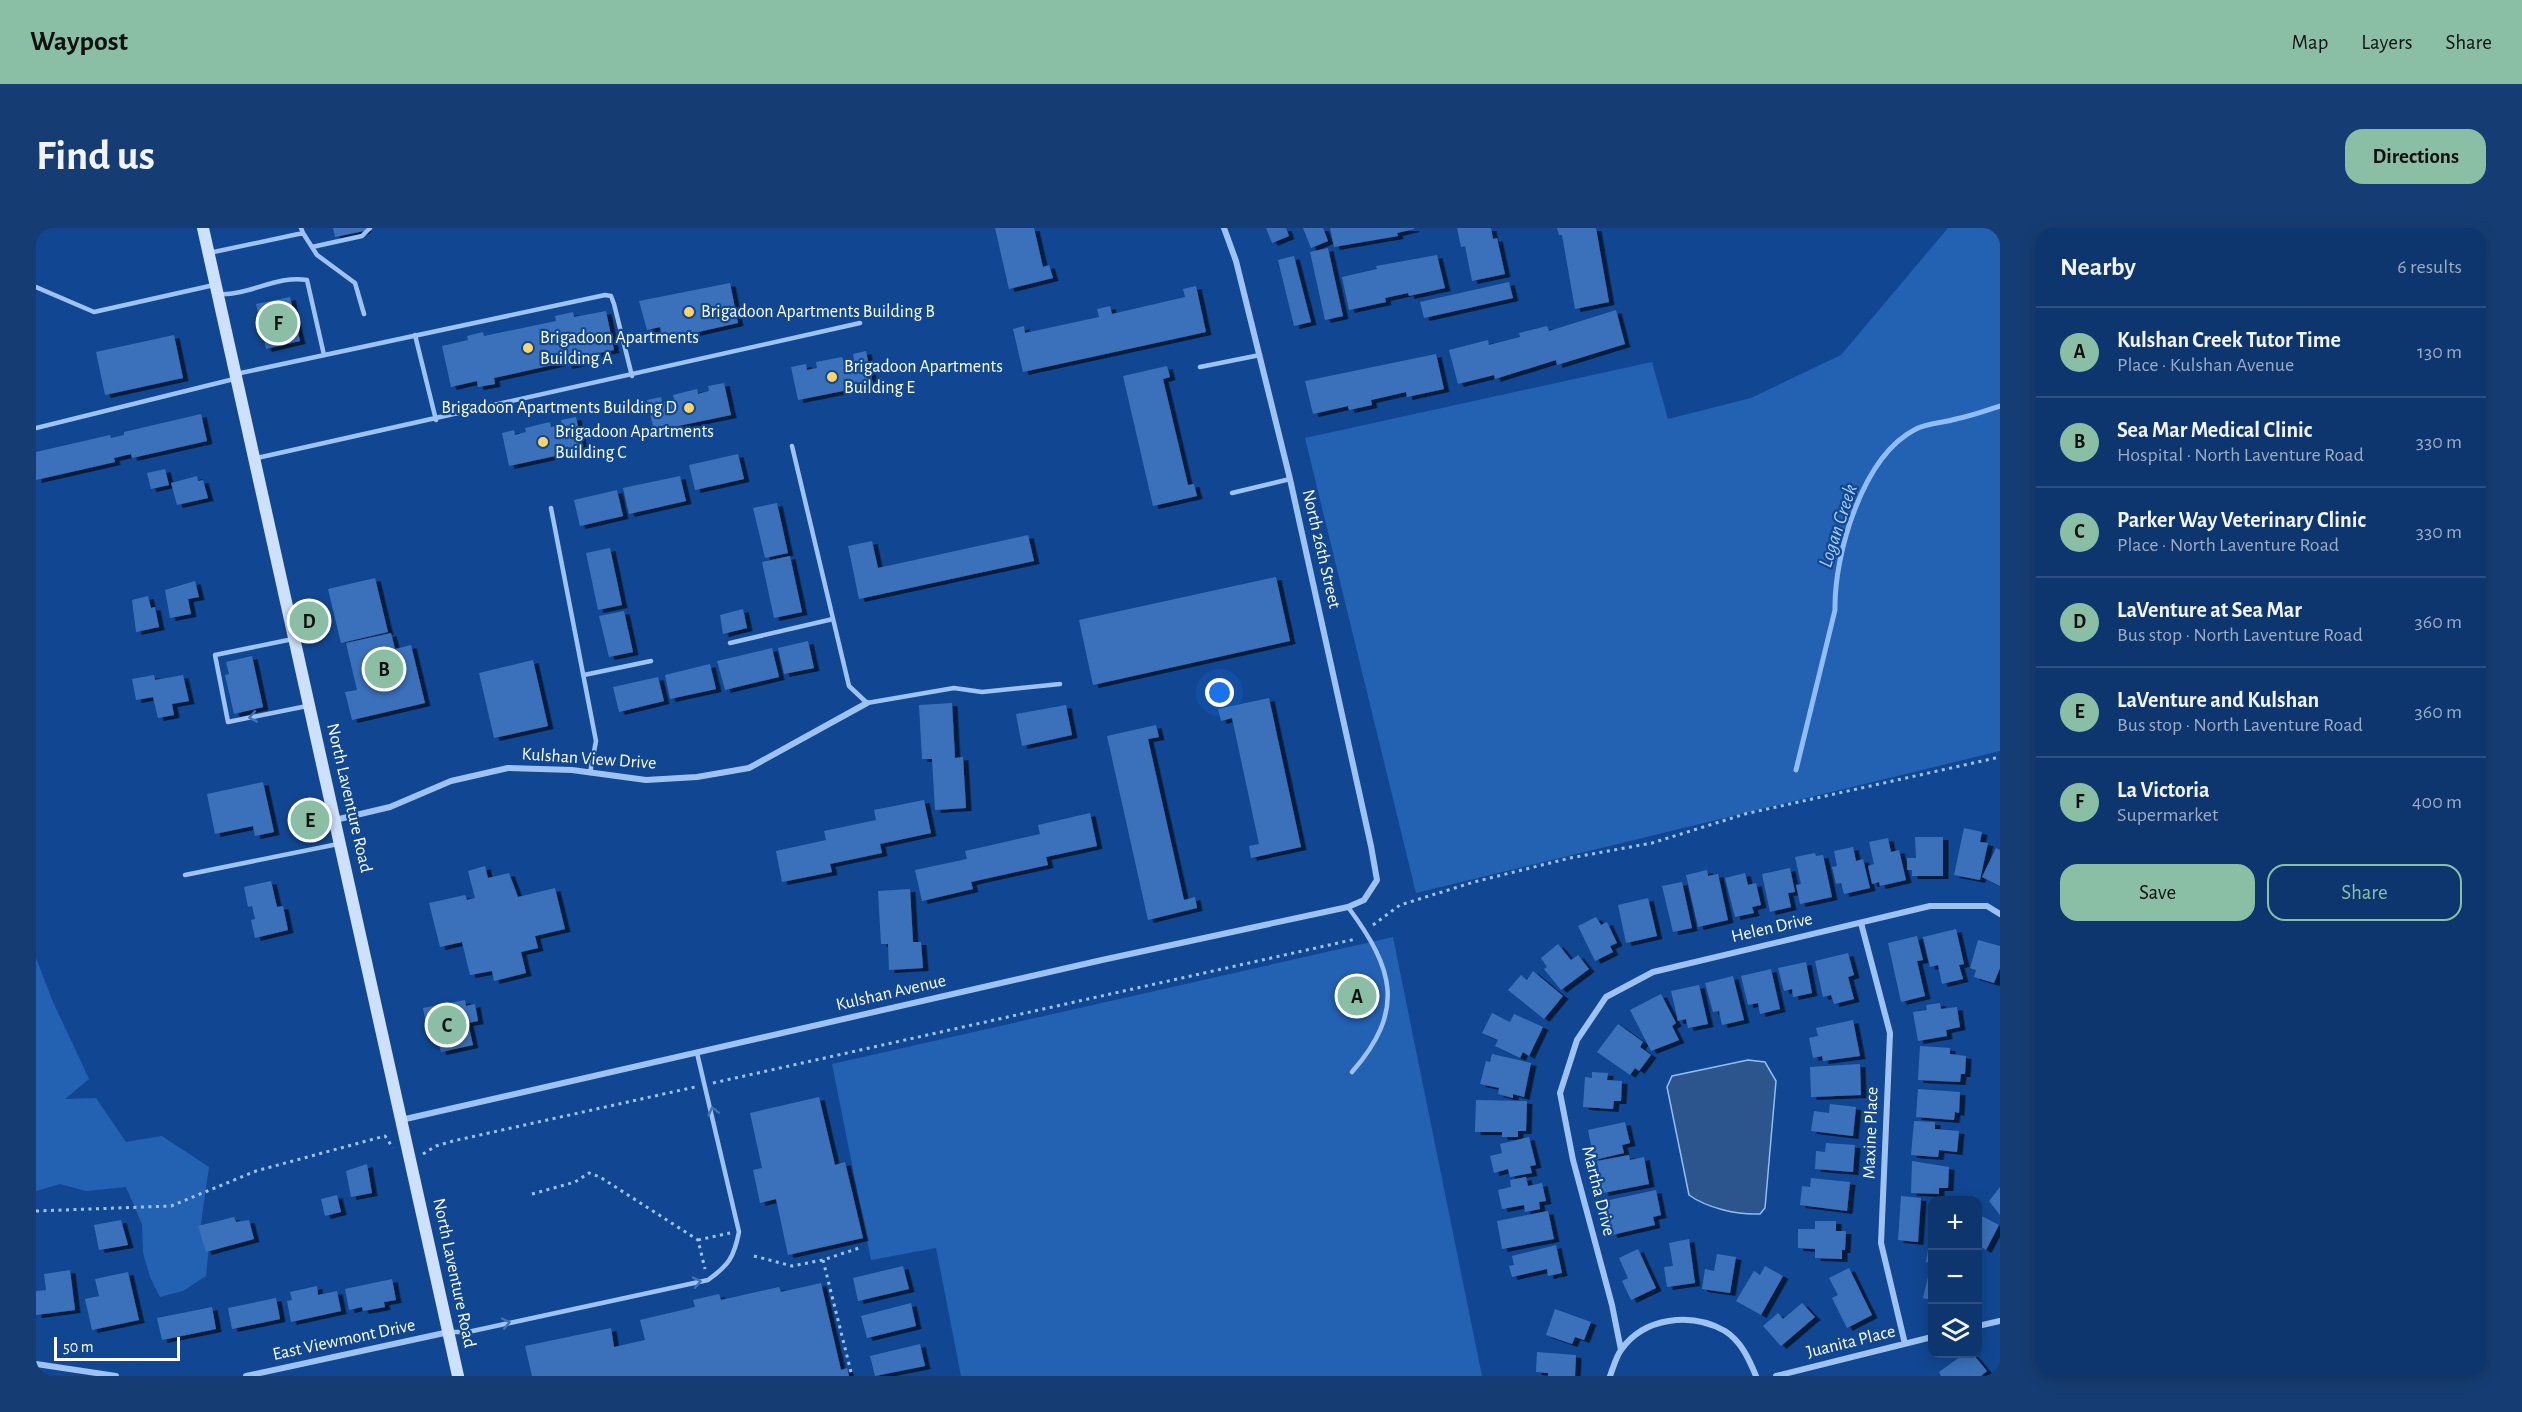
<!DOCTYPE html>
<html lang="en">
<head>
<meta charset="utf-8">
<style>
  :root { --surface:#0d356e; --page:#163d73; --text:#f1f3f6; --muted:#9aabc2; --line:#2d5081; --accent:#8abfa5 }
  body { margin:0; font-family:"Alegreya Sans",sans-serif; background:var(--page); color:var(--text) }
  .controls { position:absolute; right:18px; bottom:18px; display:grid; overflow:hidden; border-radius:12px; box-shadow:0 3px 15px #0003 }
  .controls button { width:54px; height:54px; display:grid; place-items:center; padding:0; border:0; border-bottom:2px solid var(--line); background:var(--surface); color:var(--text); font:30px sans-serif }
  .scale { position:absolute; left:18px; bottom:15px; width:126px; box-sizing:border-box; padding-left:6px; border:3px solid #fff; border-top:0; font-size:16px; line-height:21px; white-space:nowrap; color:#fff; -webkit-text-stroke:4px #114792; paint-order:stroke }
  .you { position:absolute; left:1184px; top:465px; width:21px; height:21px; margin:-15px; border:4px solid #fff; border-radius:50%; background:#1a73e8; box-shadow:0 0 0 9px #1a73e833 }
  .badge { display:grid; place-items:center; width:39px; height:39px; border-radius:50%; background:var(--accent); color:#111; font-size:20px; font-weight:700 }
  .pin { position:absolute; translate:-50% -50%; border:3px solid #fff; box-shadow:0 2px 6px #0006 }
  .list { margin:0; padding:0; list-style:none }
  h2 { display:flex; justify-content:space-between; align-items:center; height:78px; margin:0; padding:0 24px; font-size:26px }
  h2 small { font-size:20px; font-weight:400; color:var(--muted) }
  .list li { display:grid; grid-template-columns:39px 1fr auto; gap:18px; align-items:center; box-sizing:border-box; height:90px; padding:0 24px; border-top:2px solid var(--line) }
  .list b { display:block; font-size:22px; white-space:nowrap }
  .list p { margin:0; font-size:20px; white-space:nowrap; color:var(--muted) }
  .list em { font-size:20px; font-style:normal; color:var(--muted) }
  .actions { display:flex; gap:12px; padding:18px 24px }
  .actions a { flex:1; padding:14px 0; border:2px solid var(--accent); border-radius:18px; text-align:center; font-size:21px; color:var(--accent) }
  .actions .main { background:var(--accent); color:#111 }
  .icon { flex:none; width:33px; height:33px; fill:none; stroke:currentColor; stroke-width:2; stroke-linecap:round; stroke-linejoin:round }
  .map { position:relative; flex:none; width:1964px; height:1148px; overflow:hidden; border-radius:18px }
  header { display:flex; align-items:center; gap:36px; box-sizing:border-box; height:84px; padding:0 30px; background:var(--accent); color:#111 }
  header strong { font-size:28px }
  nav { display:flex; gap:33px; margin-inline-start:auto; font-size:21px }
  .intro { display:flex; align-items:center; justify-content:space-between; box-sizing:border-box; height:144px; padding:0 36px }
  h1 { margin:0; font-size:42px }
  .button { padding:15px 27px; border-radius:18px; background:var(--accent); color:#111; font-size:21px; font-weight:700 }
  main { display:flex; gap:36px; padding:0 36px }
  aside { flex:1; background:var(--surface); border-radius:18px; box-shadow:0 3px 15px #0003 }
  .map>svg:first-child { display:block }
  .green { fill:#2361b2 }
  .water { fill:#2d558d; stroke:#90bdf6; stroke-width:1.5 }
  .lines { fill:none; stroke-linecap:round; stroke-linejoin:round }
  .stream { stroke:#90bdf6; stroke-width:5 }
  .building { fill:#3a71bb; filter:url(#shadow) }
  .path { stroke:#9ec3f3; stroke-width:3; stroke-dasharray:3 4.5; stroke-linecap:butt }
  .lane { stroke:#9ec3f3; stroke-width:4.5 }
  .street { stroke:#9ec3f3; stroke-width:6 }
  .secondary { stroke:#cde1fc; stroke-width:12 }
  .oneway { stroke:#4272b4 }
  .poi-dot { fill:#ffd460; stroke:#114792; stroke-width:2 }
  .labels { text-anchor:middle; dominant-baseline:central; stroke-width:4.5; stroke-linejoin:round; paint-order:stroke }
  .poi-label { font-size:18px; fill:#fff; stroke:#114792; text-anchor:start }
  .street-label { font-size:18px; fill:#fff; stroke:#114792 }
  .water-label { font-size:20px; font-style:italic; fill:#aacdfa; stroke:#114792 }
</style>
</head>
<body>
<header>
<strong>Waypost</strong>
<nav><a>Map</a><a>Layers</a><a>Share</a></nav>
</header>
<div class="intro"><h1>Find us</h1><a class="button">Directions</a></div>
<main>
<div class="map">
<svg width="1964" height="1148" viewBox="0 0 1964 1148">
  <defs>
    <filter id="shadow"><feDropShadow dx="5.5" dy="3" stdDeviation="0" flood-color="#0009"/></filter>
  </defs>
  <rect width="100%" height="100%" fill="#114792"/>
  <path class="green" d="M1912 0H1964V523L1380 665 1269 210 1616 134 1632 191 1715 170 1805 127Z
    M1357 709 1446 1148H925L900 1020 835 1032 796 836Z
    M0 730 17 774 53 851 29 871 60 870 90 914 126 908 173 939 164 1002 173 1017 170 1048 147 1063 124 1069 114 1049 107 1025 106 996 90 959 50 963 24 956 0 963Z"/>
  <path class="water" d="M1712 832 1729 834 1740 853 1729 980 1724 986C1701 987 1671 980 1653 967L1631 859 1636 848Z"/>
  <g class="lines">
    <path class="stream" d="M1760 542 1799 382C1798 327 1826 228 1880 201 1891 195 1907 195 1920 191 1935 188 1949 183 1964 178"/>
  </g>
  <path class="building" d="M297 0H330L328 3 299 9Z
    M959 0H998L1007 39 1013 37 1017 50 973 61Z
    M1230 0H1250L1253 8 1236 15Z
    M1267 0H1287L1292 13 1275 20Z
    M1294 0H1378V1L1361 5 1362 8 1298 19Z
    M1421 0H1455L1457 11 1461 10 1469 46 1436 53 1429 18 1425 19Z
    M1521 0H1560L1573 74 1539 81 1526 7H1523Z
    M1292 20 1307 88 1289 92 1274 24Z
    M1401 27 1409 60 1373 68 1372 65 1349 70 1350 74 1313 82 1306 49 1341 41 1340 38Z
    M1258 28 1275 94 1258 98 1242 32Z
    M1473 54 1477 70 1388 90 1384 74Z
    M694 55 702 95 627 112 624 99 611 102 603 73Z
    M1160 58 1170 104 987 144 977 101 988 98 989 105 1063 89 1061 81 1074 78 1076 86 1149 69 1147 61Z
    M254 69 264 113 230 121 220 76Z
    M1580 82 1589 116 1521 137 1520 132 1459 151 1458 147 1422 156 1413 122 1452 112 1453 117 1484 109 1483 105 1511 98 1513 103Z
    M570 83 578 122 548 128 549 134 531 138 530 134 458 150 459 156 442 159 441 153 415 159 406 118 432 112 431 108 447 104 448 108 520 93 519 88 537 84 538 89Z
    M138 107 147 150 69 167 60 124Z
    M830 123 837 157 762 172 755 139 770 136 771 142 781 140 780 134 806 129 808 134 818 132 817 126Z
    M1400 126 1408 161 1371 169 1370 164 1335 172 1336 177 1313 182 1312 178 1277 186 1269 153Z
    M1131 138 1134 149 1127 151 1152 257 1158 256 1161 268 1117 278 1087 148Z
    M688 155 695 187 618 203 611 172 625 169 626 174 638 171 637 167 661 161 662 166 673 163 672 158Z
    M165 186 171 213 96 230 95 226 78 230 79 234 0 252V224L74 207 75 210 88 207V204Z
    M540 189 547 222 473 238 466 205 478 202 479 207 490 204 489 200 514 194 515 199 526 196 525 192Z
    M702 226 708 251 659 262 653 237Z
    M129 241 133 257 115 261 111 245Z
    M161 248 162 253 167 252 172 270 141 277 135 255Z
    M644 248 650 273 593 286 587 260Z
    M581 262 587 288 544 298 538 272Z
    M741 275 752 325 729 330 717 280Z
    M992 307 998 333 823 371 812 318 836 313 842 340Z
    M574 320 586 377 562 382 550 325Z
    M754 328 766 384 738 390 726 334Z
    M1240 349 1254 413 1057 457 1043 392Z
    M339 350 352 404 305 415 292 361Z
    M159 353 163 369 152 371 155 386 134 390 129 362Z
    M112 368 115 380 119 379 123 399 100 404 96 372Z
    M707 381 711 400 687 406 684 387Z
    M588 383 597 424 573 429 563 388Z
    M355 405 359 421 375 417 389 475 316 492 309 464 321 462 310 415Z
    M772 413 778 440 748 446 742 420Z
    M736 420 743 449 689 462 681 433Z
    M216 428 227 479 198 486 189 447 193 446 190 434Z
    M497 432 512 498 458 510 443 445Z
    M674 436 680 461 634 471 629 447Z
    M118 447 119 452 147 447 153 473 136 476 138 487 122 490 117 469 100 472 96 451Z
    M622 449 628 473 583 484 577 459Z
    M1233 470 1265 619 1215 630 1213 618 1223 616 1196 490 1185 493 1182 481Z
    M916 475 919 530 927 529 930 580 899 582 896 531H886L883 477Z
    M1030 477 1036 507 986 518 980 486Z
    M1120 497 1123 509 1112 511 1148 672 1159 669 1161 680 1112 692 1071 508Z
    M227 554 238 604 219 608 217 598 179 606 171 566Z
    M888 572 895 605 844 616 846 625 794 636 796 644 746 654 740 623 790 612 788 603 840 592 838 582Z
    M1054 585 1061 618 1010 629 1012 637 935 654 937 661 886 673 879 642 931 631 929 623 1004 606 1002 597Z
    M1928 600 1946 604 1944 614 1952 615 1944 652 1918 647Z
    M1879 609H1907V648H1876V642H1871V630H1880Z
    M1852 610 1855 624 1863 622 1870 652 1844 658 1843 654 1836 656 1832 638 1838 636 1833 614Z
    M1817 619 1820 633 1827 631 1834 660 1808 666 1805 655 1800 656 1796 639 1801 638 1798 623Z
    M1960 620 1964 622V658L1946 649Z
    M1779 625 1780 628 1787 627 1796 669 1764 676 1760 657 1765 656 1759 629Z
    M449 638 452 650 473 645 482 669 519 660 529 701 499 708 502 720 485 724 490 745 458 753 456 743 434 747 426 714 404 719 393 675 429 667 431 672 439 670 432 643Z
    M1754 640 1759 664 1752 665 1755 679 1734 684 1726 646Z
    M1671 642 1672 648 1682 646 1692 692 1662 699 1650 647Z
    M1709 645 1712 657 1720 655 1725 677 1716 679 1718 685 1699 689 1689 650Z
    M235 653 241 679 247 678 252 702 219 710 215 692 219 691 216 678 212 679 208 659Z
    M1646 654 1656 700 1637 704 1626 658Z
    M874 661 877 714H885L887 740 853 742 852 716H845L842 663Z
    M1612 670 1621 708 1590 715 1582 677Z
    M1560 689 1565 697 1571 694 1581 715 1574 718 1577 724 1559 733 1542 698Z
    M1920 701 1928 736 1923 737 1927 751 1906 756 1902 737 1894 739 1887 709Z
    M1881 708 1887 732 1881 733 1889 768 1865 774 1852 715Z
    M1942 712 1964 718V740L1958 755 1938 749 1940 742 1934 740Z
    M1522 716 1535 732 1542 727 1553 741 1525 762 1508 741 1511 739 1505 730Z
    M1812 725 1818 747 1812 749 1818 771 1798 776 1795 767 1787 769 1779 733Z
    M1770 734 1776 765 1757 769 1756 761 1748 763 1742 740Z
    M1735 741 1744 781 1724 786 1722 775 1712 777 1705 748Z
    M1497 743 1527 768 1508 791 1472 762 1485 747 1491 752Z
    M1697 748 1708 792 1686 797 1683 783 1677 784 1669 755Z
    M1331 755 1335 777 1326 779 1327 785 1318 787 1316 781 1311 782 1306 760Z
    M1663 757 1672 796 1652 800 1650 791 1642 793 1635 763Z
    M1625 766 1640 795 1636 798 1643 812 1615 823 1594 782Z
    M429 772 430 778 439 776 442 793 432 795 437 817 405 824 402 813 398 814 395 800 391 801 387 780Z
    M1904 775 1905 781 1921 779 1924 799 1910 802 1911 808 1882 813 1877 784 1891 782 1890 777Z
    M1456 785 1474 794 1478 786 1507 799 1493 828 1487 824 1484 830 1459 818 1462 812 1446 805Z
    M1817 792 1824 828 1787 833 1786 828 1777 830 1773 810 1782 808 1780 800Z
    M1582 796 1607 814 1604 819 1615 827 1603 843 1599 840 1594 847 1561 824Z
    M1884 818 1914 820V826L1930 828 1929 846H1925L1924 854 1882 852Z
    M1456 826 1495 835 1488 869 1477 866V870L1462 866 1463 860 1444 856 1450 833 1454 834Z
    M1824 836 1825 867 1775 869 1774 839Z
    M1556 844 1572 845 1571 852 1586 853 1585 873H1578L1577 881 1547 879 1549 849 1556 850Z
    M1882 861 1924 864 1923 885 1919 884 1918 892 1880 889Z
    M783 869 799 937 809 934 827 1010 752 1027 740 971 724 975 717 942 726 940 714 885Z
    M1440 872 1491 873 1490 903H1482V909H1466V904H1439Z
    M1794 876 1820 879 1817 908 1775 903 1778 883 1793 885Z
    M1878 893 1899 894V901L1923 903 1921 924 1903 922 1902 929 1875 927Z
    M1589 894 1594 915 1586 917 1588 925 1558 932 1552 902Z
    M1493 909 1500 937 1494 938 1496 945 1474 949 1472 941 1458 945 1454 928 1466 925 1464 916Z
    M1790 915 1819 917 1817 944 1779 941 1780 923 1789 924Z
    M1593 927 1594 932 1608 929 1613 956 1567 965 1561 933Z
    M1876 933 1913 939 1912 960H1903V966L1875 965Z
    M331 936 336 965 315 969 310 943Z
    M1490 949 1492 958 1506 955 1510 973 1503 974 1504 981 1489 984 1488 977 1466 981 1462 962 1475 959 1474 952Z
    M1775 950 1814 954 1811 983 1764 977 1766 958 1774 959Z
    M1964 959V987L1953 973Z
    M1620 962 1625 987 1617 989 1619 997 1576 1007 1569 973Z
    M301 967 305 984 289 988 285 971Z
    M1865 968 1885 970 1882 1014 1862 1012Z
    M1512 983 1518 1011 1466 1021 1461 993Z
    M1942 986 1963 997 1950 1022 1942 1017Z
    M198 989 200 994 213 992 218 1011 170 1024 162 998Z
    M85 992 92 1017 63 1022 58 997Z
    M1779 993H1800V1003H1810L1809 1022H1806V1031L1779 1030V1021L1762 1020V1001H1779Z
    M1895 1003H1896V1035L1890 1034Z
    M1653 1011 1659 1055 1631 1059 1628 1039 1637 1038 1633 1015Z
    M1520 1017 1526 1045 1512 1048 1511 1041 1476 1049 1473 1038 1478 1037 1476 1028Z
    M1602 1021 1620 1060 1595 1072 1586 1053 1592 1050 1583 1030Z
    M1681 1026 1700 1029 1694 1065 1666 1061 1669 1041 1678 1043Z
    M867 1038 873 1061 822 1073 817 1050Z
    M1729 1038 1747 1048 1725 1087 1700 1073 1718 1043 1724 1047Z
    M1813 1040 1836 1087 1811 1100 1796 1070 1802 1067 1793 1050Z
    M34 1042 39 1082 0 1087V1063L10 1062 8 1046Z
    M92 1044 103 1092 56 1102 49 1071 63 1068 59 1051Z
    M1892 1049 1896 1050V1072L1887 1070Z
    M356 1051 360 1072 348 1074 349 1079 327 1083 326 1079 313 1082 309 1061Z
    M785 1055 805 1142 811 1140 813 1148H496L489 1118 575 1100 578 1119 609 1112 604 1092 659 1079 657 1072 683 1066 685 1072 743 1059 745 1064Z
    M281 1058 282 1067 301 1063 305 1083 255 1094 251 1073 256 1072 254 1064Z
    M240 1070 244 1091 196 1101 192 1080Z
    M875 1075 880 1098 831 1110 825 1088Z
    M1766 1075 1779 1089 1745 1118 1727 1098 1742 1085 1747 1091Z
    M176 1079 180 1101 126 1112 121 1090Z
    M1519 1081 1555 1094 1548 1112 1539 1109 1536 1116 1510 1107Z
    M884 1116 889 1138 839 1148 834 1128Z
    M1501 1124 1540 1127 1539 1148H1512V1145L1500 1144Z
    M1928 1126H1937L1951 1143 1945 1148H1905L1903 1144Z"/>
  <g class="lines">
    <path class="path" d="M1337 697 1364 677 1438 654 1534 630 1616 615 1709 586 1964 529
      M677 855 1320 711
      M387 926 400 918 417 913 659 859
      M496 966 539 954 553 945 564 949 662 1012 669 1041
      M0 983 135 978 220 943 349 908 357 920
      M662 1012 694 1005
      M718 1028 756 1038 787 1032 826 1019
      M787 1032 816 1148"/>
    <path class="lane" d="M267 5 281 27 319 55 328 86
      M276 19 326 8 334 0
      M173 25 267 5 265 0
      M0 59 58 84 178 57
      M182 66C213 68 240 47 271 52L288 127
      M379 107 400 192
      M1164 139 1224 127
      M200 146 569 67 575 68 578 76 596 148
      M0 200 198 151
      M756 218 813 458 831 475 918 460 946 464 1024 456
      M221 230 824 95
      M1196 265 1254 251
      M515 280 560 513 554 545
      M257 411 179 427 192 494 271 478
      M694 415 797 391
      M548 447 615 433
      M149 647 302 616
      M1312 679C1358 741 1370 782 1316 844
      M413 1104H432L672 1052C693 1037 698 1029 703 1004L661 825"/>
    <path class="street" d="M299 592 354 579 415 553 472 540 536 542 610 552 661 549 713 540 831 475
      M1825 695 1854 805 1845 1015 1869 1116
      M365 892 1066 732 1312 679 1328 672 1341 652 1335 618 1254 251 1200 33 1188 0
      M1942 1098 1964 1093
      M1585 1122 1576 1077 1537 932 1524 865 1541 812 1570 769 1617 744 1894 678H1951L1964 686
      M0 1136 80 1148
      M210 1148 413 1104
      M1574 1148C1577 1140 1580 1129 1585 1122 1608 1089 1655 1084 1689 1103 1705 1113 1713 1131 1720 1148
      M1740 1148 1896 1109"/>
    <path class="secondary" d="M167 0 422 1148"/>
  </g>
  <defs><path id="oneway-chevron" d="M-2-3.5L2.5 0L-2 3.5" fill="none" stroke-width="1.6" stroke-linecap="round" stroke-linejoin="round" transform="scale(1.5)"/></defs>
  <g class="oneway">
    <use href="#oneway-chevron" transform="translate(217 489) rotate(169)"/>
    <use href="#oneway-chevron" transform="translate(677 883) rotate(-104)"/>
    <use href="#oneway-chevron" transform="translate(661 1054) rotate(-12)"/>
    <use href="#oneway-chevron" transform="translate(470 1095) rotate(-12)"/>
  </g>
  <g class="poi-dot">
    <circle cx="653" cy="84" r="6"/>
    <circle cx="492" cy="120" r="6"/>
    <circle cx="796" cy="149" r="6"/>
    <circle cx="653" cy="180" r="6"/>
    <circle cx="507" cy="214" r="6"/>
  </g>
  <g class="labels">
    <g class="poi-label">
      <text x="665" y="84">Brigadoon Apartments Building B</text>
      <text x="504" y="110">Brigadoon Apartments<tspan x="504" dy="21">Building A</tspan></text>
      <text x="808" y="139">Brigadoon Apartments<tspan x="808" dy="21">Building E</tspan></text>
      <text x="641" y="180" text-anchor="end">Brigadoon Apartments Building D</text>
      <text x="519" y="204">Brigadoon Apartments<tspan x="519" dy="21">Building C</tspan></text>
    </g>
    <g class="street-label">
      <text transform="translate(1285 321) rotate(77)">North 26th Street</text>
      <text transform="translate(553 531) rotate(4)">Kulshan View Drive</text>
      <text transform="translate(313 570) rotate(77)">North Laventure Road</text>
      <text transform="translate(1736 700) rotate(-13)">Helen Drive</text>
      <text transform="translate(855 765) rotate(-13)">Kulshan Avenue</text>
      <text transform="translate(1835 905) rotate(-88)">Maxine Place</text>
      <text transform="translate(1562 963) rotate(76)">Martha Drive</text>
      <text transform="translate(418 1045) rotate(78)">North Laventure Road</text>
      <text transform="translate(308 1112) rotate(-12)">East Viewmont Drive</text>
      <text transform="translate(1815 1114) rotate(-14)">Juanita Place</text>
    </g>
    <g class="water-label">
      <text transform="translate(1802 298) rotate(-72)">Logan Creek</text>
    </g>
  </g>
</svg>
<div class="controls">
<button>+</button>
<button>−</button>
<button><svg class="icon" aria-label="layers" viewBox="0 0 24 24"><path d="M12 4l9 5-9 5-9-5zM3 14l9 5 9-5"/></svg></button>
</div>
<div class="scale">50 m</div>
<div class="you"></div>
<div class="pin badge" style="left:1321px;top:768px">A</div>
<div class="pin badge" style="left:348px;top:441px">B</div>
<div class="pin badge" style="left:411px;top:797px">C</div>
<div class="pin badge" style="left:273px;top:393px">D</div>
<div class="pin badge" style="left:274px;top:592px">E</div>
<div class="pin badge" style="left:242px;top:95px">F</div>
</div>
<aside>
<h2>Nearby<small>6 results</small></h2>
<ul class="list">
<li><span class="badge">A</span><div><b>Kulshan Creek Tutor Time</b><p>Place · Kulshan Avenue</p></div><em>130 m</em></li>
<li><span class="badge">B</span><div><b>Sea Mar Medical Clinic</b><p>Hospital · North Laventure Road</p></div><em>330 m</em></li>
<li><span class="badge">C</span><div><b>Parker Way Veterinary Clinic</b><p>Place · North Laventure Road</p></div><em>330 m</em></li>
<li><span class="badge">D</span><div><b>LaVenture at Sea Mar</b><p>Bus stop · North Laventure Road</p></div><em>360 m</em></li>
<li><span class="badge">E</span><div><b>LaVenture and Kulshan</b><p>Bus stop · North Laventure Road</p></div><em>360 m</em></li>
<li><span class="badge">F</span><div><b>La Victoria</b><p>Supermarket</p></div><em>400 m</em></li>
</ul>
<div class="actions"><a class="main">Save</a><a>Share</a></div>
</aside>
</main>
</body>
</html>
